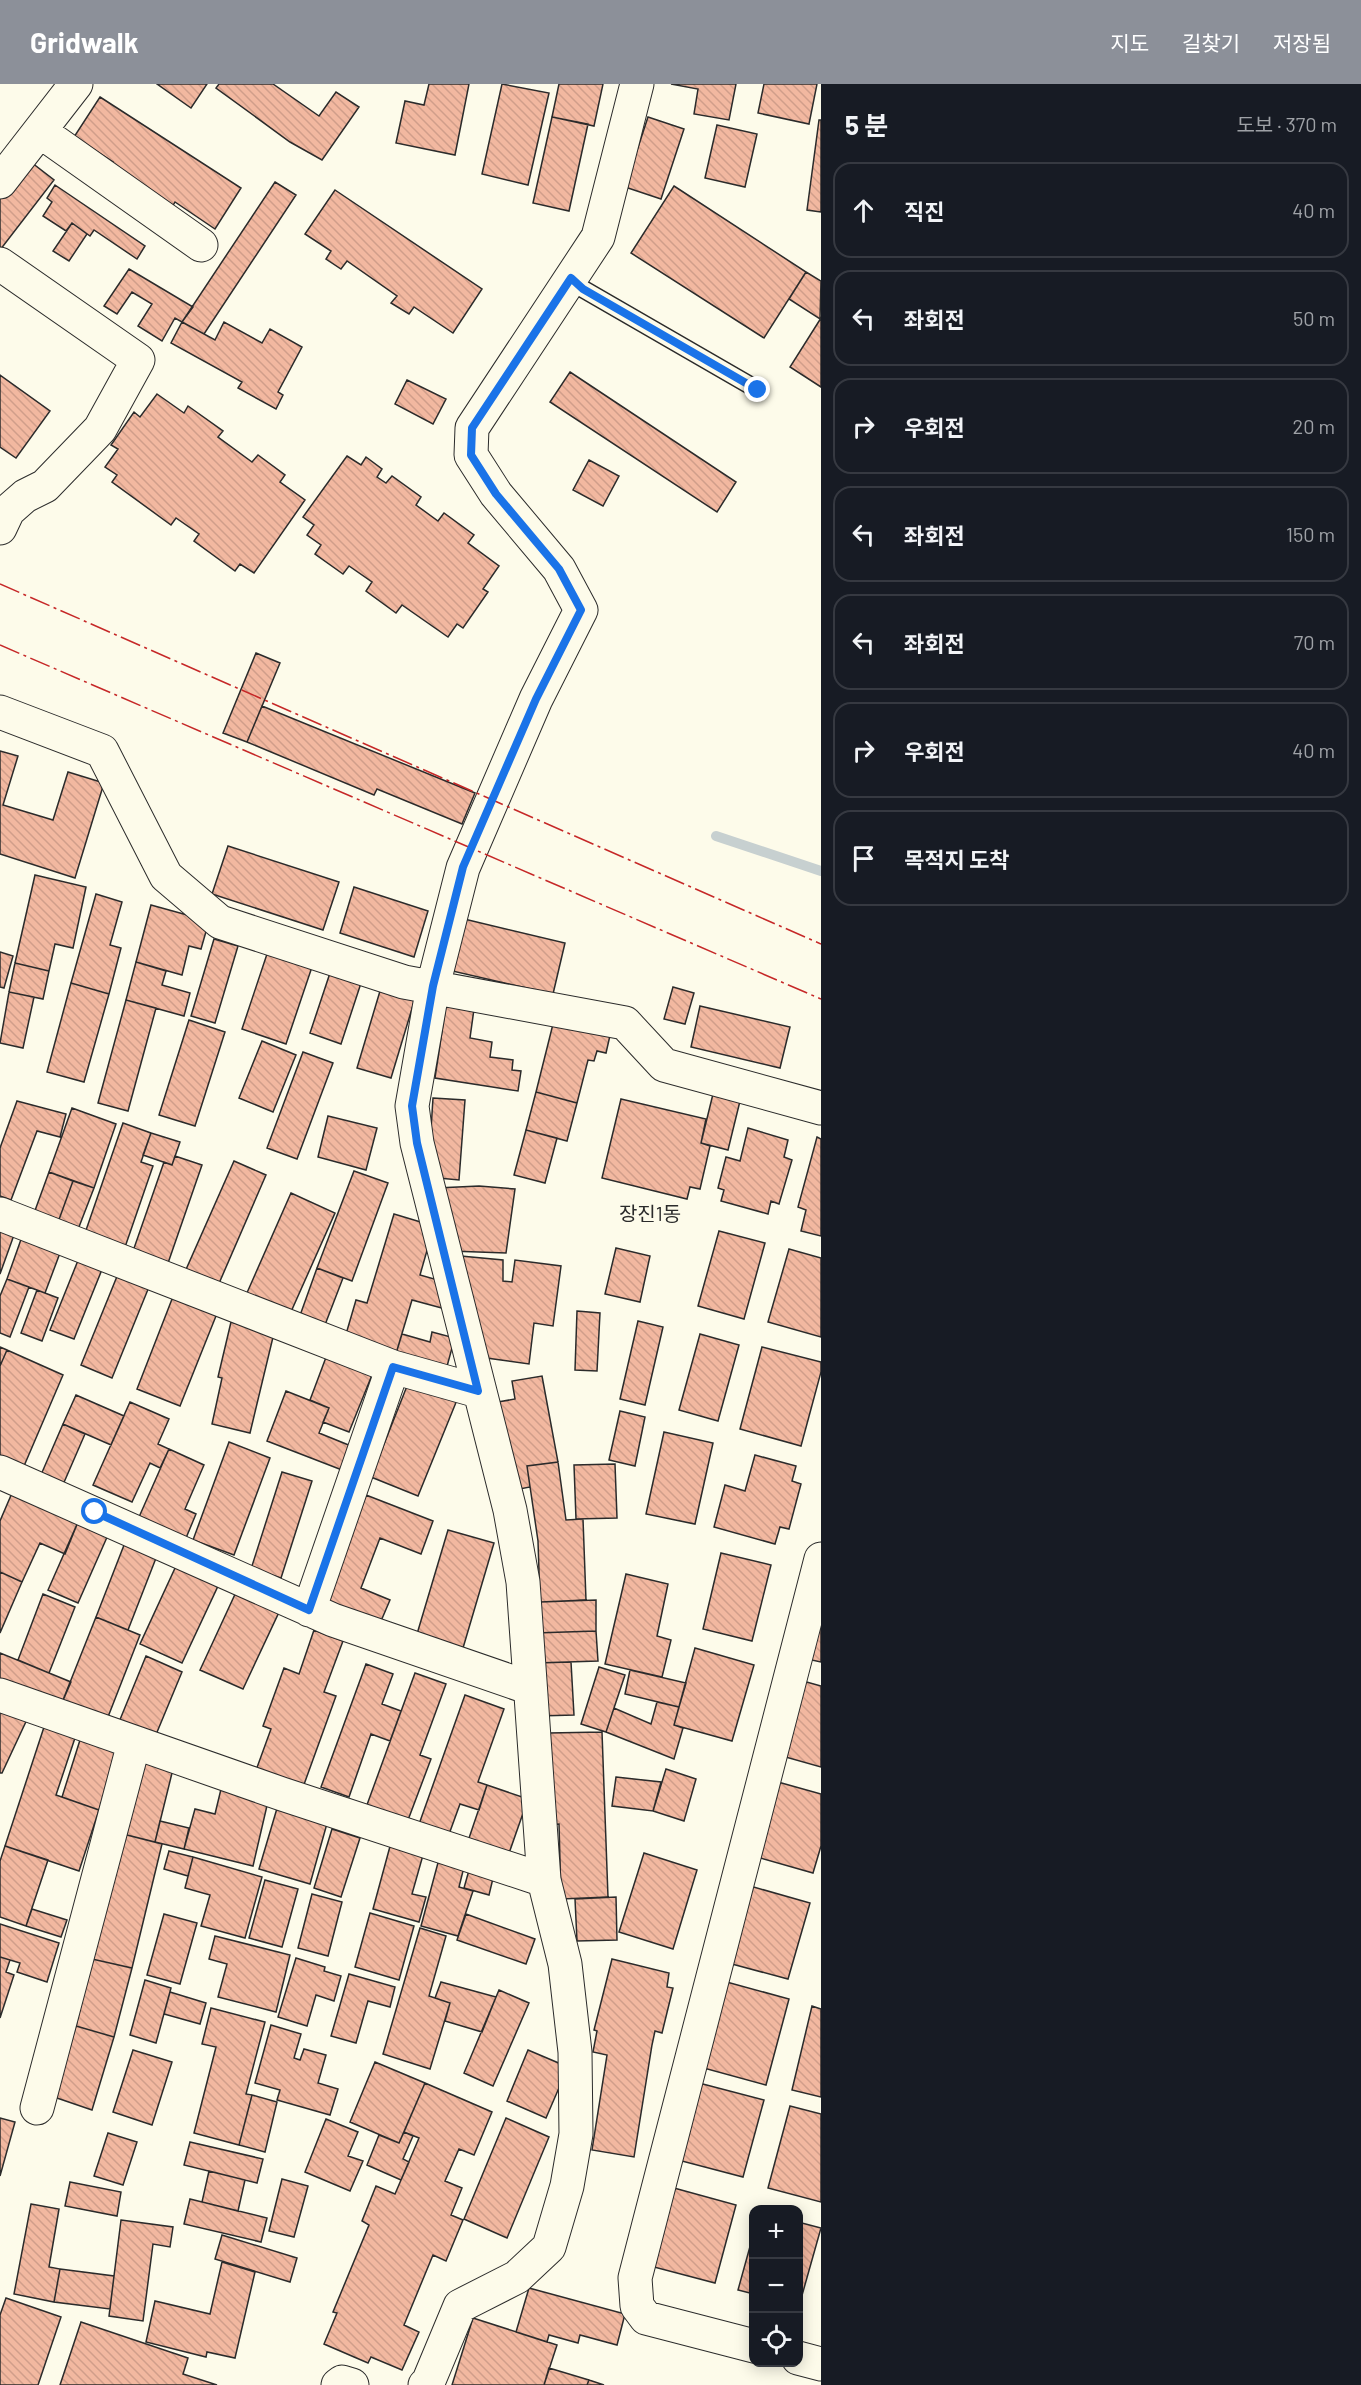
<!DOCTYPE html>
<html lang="ko">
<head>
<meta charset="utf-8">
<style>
  :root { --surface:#171b24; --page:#242831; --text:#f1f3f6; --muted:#9ea1a6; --line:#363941; --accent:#8c9099 }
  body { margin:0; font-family:Barlow,"Noto Sans KR",sans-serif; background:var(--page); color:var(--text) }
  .controls { position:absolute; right:18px; bottom:18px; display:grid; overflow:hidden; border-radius:12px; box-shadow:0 3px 15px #0003 }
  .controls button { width:54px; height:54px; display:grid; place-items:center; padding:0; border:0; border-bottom:2px solid var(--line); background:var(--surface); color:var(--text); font:30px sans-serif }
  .stop { position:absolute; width:18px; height:18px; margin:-14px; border:4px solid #1a73e8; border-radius:50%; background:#fff }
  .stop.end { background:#1a73e8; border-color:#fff; box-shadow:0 2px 6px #0008 }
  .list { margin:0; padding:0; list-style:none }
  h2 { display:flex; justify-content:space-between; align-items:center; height:78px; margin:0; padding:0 24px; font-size:26px }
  h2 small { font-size:20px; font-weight:400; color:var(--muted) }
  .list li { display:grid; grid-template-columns:39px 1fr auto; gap:18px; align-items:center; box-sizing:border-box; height:96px; margin:0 12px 12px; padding:0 12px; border:2px solid var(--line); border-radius:18px }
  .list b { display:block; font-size:22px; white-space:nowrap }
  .list em { font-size:20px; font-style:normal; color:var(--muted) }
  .icon { flex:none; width:33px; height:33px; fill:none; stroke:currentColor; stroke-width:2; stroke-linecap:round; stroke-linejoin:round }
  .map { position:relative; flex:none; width:821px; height:2301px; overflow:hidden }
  header { display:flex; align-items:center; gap:36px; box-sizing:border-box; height:84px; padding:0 30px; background:var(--accent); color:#fff }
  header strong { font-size:28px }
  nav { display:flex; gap:33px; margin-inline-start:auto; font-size:21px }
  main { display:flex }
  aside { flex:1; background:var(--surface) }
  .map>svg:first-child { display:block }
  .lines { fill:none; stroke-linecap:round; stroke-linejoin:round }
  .stream { stroke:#c7d0d0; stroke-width:10 }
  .building { fill:url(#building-back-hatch); stroke:#2b2b2b; stroke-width:1.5 }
  .service-casing { stroke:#2b2b2b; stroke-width:19 }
  .minor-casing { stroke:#2b2b2b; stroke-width:35 }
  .service { stroke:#fdfbea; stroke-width:16 }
  .minor { stroke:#fdfbea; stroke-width:33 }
  .power { stroke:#c62828; stroke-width:1.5; stroke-dasharray:21 4.5 3 4.5; stroke-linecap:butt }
  .route { stroke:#1a73e8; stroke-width:8 }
  .labels { text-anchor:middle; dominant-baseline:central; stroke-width:4.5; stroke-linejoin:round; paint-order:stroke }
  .quarter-label { font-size:20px; fill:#2b2b2b; stroke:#fdfbea }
</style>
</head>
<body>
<header>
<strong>Gridwalk</strong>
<nav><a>지도</a><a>길찾기</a><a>저장됨</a></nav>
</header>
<main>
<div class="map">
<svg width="821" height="2301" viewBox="0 0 821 2301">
  <defs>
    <pattern id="building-back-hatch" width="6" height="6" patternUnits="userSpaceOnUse" patternTransform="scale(1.5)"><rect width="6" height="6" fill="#f2b8a0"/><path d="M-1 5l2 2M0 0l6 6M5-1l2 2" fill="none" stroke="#d09e8a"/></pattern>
  </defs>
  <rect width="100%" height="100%" fill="#fdfbea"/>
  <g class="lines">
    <path class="stream" d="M716 752 821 787"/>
  </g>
  <path class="building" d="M157 0H207L191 24Z
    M219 0H273L319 32 336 8 359 23 322 76 290 58 216 4Z
    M429 0H469L455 71 396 59 405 17 424 21Z
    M502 0 549 9 528 101 482 90Z
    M559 0H603L594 42 552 33Z
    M671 0H736L729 36 694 30 698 5Z
    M764 0H817L809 40 758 29Z
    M100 13 241 104 215 145 175 118 171 125 108 85 113 78 74 53Z
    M552 33 588 40 569 127 533 119Z
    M648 33 684 45 661 115 625 103Z
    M819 36H821V128L807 126Z
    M717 41 757 50 745 103 705 94Z
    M27 75 54 96 0 166V109Z
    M275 98 296 111 204 250 182 238Z
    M55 101 145 162 137 175 94 146 90 152 72 139 66 147 43 132 52 118 47 114Z
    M674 102 806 188 764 254 631 169Z
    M335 106 482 205 453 249 414 223 409 230 391 219 397 212 347 177 341 185 326 175 331 167 305 150Z
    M72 139 87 150 69 177 53 167Z
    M129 185 193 223 182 238 175 234 162 257 138 242 152 220 132 208 117 230 104 222Z
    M806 188 821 197 820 235 789 215Z
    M821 234V303L790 283Z
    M182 238 215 256 224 238 262 259 270 245 302 263 278 308 283 311 276 325 238 304 242 298 171 259Z
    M570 288 736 398 717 428 550 318Z
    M0 291 50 327 16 374 0 363Z
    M407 296 446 315 433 340 395 320Z
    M157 310 184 329 188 322 223 347 218 353 252 378 258 371 285 391 280 398 305 416 254 489 240 480 235 487 194 457 199 450 176 434 171 441 112 398 117 391 105 383 118 365 111 361 134 328 140 333Z
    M347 372 361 381 366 373 382 385 377 393 386 399 392 392 421 413 416 421 438 437 444 429 474 451 468 459 499 482 483 505 488 508 463 544 457 540 448 553 402 521 396 529 366 507 372 498 349 482 343 490 315 470 321 461 307 451 314 441 303 433Z
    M589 376 619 392 603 422 573 406Z
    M256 569 280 579 247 658 223 649Z
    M262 622 475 709 462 740 377 705 374 711 247 658Z
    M0 667 18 672 3 721 53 736 68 688 104 699 75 794 0 770Z
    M228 762 339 798 323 846 212 810Z
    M35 791 86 803 73 864 55 860 49 887 15 879Z
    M354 803 428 827 414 873 340 849Z
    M96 810 122 818 110 861 121 864 109 910 71 899Z
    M151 821 209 837 201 865 189 862 182 891 136 878Z
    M460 834 565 859 553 910 448 886Z
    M214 855 238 862 215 939 191 932Z
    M269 864 313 880 286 960 242 945Z
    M0 868 13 872 4 904 0 903Z
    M136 878 166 887 162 901 190 909 184 932 126 916Z
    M15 879 49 887 43 915 9 908Z
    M332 883 363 893 341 960 310 949Z
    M383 897 417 908 391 994 357 984Z
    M71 899 109 910 84 998 47 988Z
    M673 903 694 909 685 940 664 935Z
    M9 908 34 913 23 964 0 959Z
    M126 916 156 924 128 1027 98 1019Z
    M446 921 474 925 470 954 492 958 490 973 513 976 512 986 521 987 518 1007 435 994Z
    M700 922 790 943 780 984 691 963Z
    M555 932 611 947 606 969 597 967 594 977 588 976 577 1019 536 1008Z
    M189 936 225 948 195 1042 159 1031Z
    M262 957 296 971 273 1028 239 1014Z
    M303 968 333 979 297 1075 267 1064Z
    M536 1008 577 1019 567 1057 526 1046Z
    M713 1010 740 1017 728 1066 701 1059Z
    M433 1014 465 1016 459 1096 428 1093Z
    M621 1015 706 1035 701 1059 710 1062 700 1105 690 1103 687 1115 602 1094Z
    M17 1017 66 1030 60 1053 37 1047 11 1116 0 1112V1064Z
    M72 1024 116 1040 94 1104 49 1088Z
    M328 1032 377 1044 366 1086 318 1073Z
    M123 1039 151 1049 141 1078 153 1082 124 1166 84 1152Z
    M748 1044 788 1056 784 1073 792 1076 779 1120 771 1117 768 1130 721 1117 724 1106 718 1104 726 1073 740 1077Z
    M526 1046 557 1054 545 1099 514 1091Z
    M151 1049 180 1058 172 1081 143 1071Z
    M817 1053 821 1055V1152L801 1147 806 1126 798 1123Z
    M175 1072 202 1081 167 1182 132 1170 164 1078 172 1081Z
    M234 1077 266 1091 217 1204 184 1190Z
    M354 1087 388 1099 352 1197 317 1184Z
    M49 1088 73 1097 57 1141 33 1132Z
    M73 1097 94 1104 77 1148 57 1141Z
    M479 1102 515 1105 506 1169 450 1167 437 1104Z
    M291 1109 335 1129 290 1230 246 1211Z
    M394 1130 434 1142 420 1191 445 1198 449 1226 412 1216 395 1273 344 1257 356 1216 367 1219Z
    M0 1146 14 1151 0 1190Z
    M24 1147 63 1161 45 1209 7 1195Z
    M719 1147 765 1159 744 1235 698 1222Z
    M616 1164 650 1172 640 1218 605 1210Z
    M789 1165 821 1174V1253L768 1238Z
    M450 1171 503 1176V1197L512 1198 515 1176 561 1182 553 1242 534 1239 529 1280 472 1272Z
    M79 1174 103 1183 74 1255 50 1246Z
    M317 1184 343 1194 323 1246 298 1237Z
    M120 1185 151 1198 112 1294 81 1281Z
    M7 1195 29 1203 10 1253 0 1249V1212Z
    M37 1206 58 1214 42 1257 21 1249Z
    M174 1210 218 1227 180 1322 137 1305Z
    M577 1227 600 1229 597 1287 575 1286Z
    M638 1237 663 1243 645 1321 620 1315Z
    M231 1238 274 1249 250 1349 212 1340 222 1294 218 1293Z
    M432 1248 451 1253 452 1264 446 1286 395 1273 402 1250 430 1258Z
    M700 1250 739 1261 718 1337 679 1326Z
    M0 1263 7 1266 0 1282Z
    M762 1263 821 1278V1288L801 1362 740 1345Z
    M7 1266 63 1291 24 1382 0 1371V1282Z
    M328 1268 374 1286 349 1348 323 1338 329 1324 310 1316Z
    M542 1292 558 1378 527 1382 530 1403 515 1406 492 1319 515 1315 512 1297Z
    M409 1297 457 1316 418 1412 371 1393Z
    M286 1307 329 1324 319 1349 351 1362 342 1386 267 1357Z
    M76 1311 124 1332 111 1361 63 1340Z
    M130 1318 169 1335 158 1360 169 1365 160 1384 150 1379 132 1418 93 1401Z
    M620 1327 645 1333 635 1382 609 1376Z
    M63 1340 85 1350 62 1403 40 1393Z
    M664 1348 713 1359 695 1440 646 1430Z
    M229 1358 270 1374 234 1471 193 1456Z
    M169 1365 204 1381 185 1425 196 1430 186 1454 139 1433Z
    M755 1371 796 1382 792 1397 801 1400 789 1445 780 1443 775 1460 714 1443 725 1401 745 1407Z
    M558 1378 566 1436 583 1435 586 1516 540 1518 538 1457 527 1382Z
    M615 1380 617 1434 576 1435 574 1381Z
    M282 1388 312 1397 281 1494 251 1485Z
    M12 1409 78 1438 65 1470 40 1459 22 1498 0 1488V1437Z
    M366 1411 433 1437 421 1470 380 1454 361 1504 390 1516 381 1537 327 1517Z
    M78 1438 108 1451 78 1519 48 1506Z
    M448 1446 494 1459 463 1564 417 1550Z
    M126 1456 158 1469 128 1546 96 1533Z
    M721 1469 771 1481 752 1557 703 1545Z
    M176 1482 218 1502 182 1579 140 1560Z
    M0 1488 22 1498 0 1549Z
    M626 1490 668 1500 657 1552 671 1556 662 1593 605 1580Z
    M237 1506 280 1526 243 1605 200 1586Z
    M43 1510 75 1523 49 1589 18 1576Z
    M596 1516V1547L535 1549 540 1518Z
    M821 1525V1578L807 1575Z
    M96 1533 140 1551 106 1638 61 1621Z
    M314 1546 343 1557 324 1608 336 1612 302 1706 255 1689 271 1645 263 1642 284 1584 299 1590Z
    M596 1547 598 1577 536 1579 535 1549Z
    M695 1564 754 1581 732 1657 674 1641Z
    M0 1569 71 1598 61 1621 0 1596Z
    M146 1572 182 1588 155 1653 119 1638Z
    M571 1578 574 1631 538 1632 536 1579Z
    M366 1580 393 1590 382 1620 401 1627 390 1657 371 1650 349 1713 321 1703Z
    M599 1583 625 1591 606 1648 581 1640Z
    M630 1586 686 1599 679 1623 625 1610Z
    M415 1589 446 1600 420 1671 431 1675 405 1744 364 1729Z
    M803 1597 821 1602V1683L782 1672Z
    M465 1611 504 1625 478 1698 487 1701 479 1726 460 1720 448 1753 418 1743Z
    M657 1618 679 1623 674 1641 683 1644 674 1675 606 1648 614 1624 651 1640Z
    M0 1621 30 1629 2 1689H0Z
    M46 1637 77 1648 56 1711 99 1726 79 1787 5 1762Z
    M602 1648 608 1813 561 1815 559 1740 544 1741 549 1649Z
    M80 1656 118 1669 99 1726 62 1713Z
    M141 1677 173 1685 155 1758 123 1750Z
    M666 1685 696 1695 684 1737 653 1727Z
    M616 1693 661 1698 653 1727 612 1722Z
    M778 1698 821 1710V1762L813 1789 757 1773Z
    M222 1701 269 1713 253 1782 184 1765 195 1725 215 1730Z
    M487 1701 528 1715 507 1775 467 1760Z
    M278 1721 328 1736 310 1800 259 1785Z
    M160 1737 189 1744 184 1765 155 1758Z
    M332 1745 360 1754 341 1813 314 1804Z
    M123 1750 162 1760 132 1884 92 1875Z
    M392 1755 425 1764 412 1810 426 1813 419 1838 373 1825Z
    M5 1762 48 1776 26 1842 0 1833V1777Z
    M169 1767 193 1773 188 1792 164 1785Z
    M644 1769 697 1786 673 1865 619 1848Z
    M193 1773 262 1793 245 1854 201 1842 210 1811 185 1804Z
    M439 1775 464 1783 459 1803 473 1807 458 1852 421 1842Z
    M471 1779 495 1786 489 1811 464 1804Z
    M265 1796 298 1805 282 1863 249 1854Z
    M750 1802 810 1819 788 1895 728 1879Z
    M312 1810 342 1818 328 1872 298 1864Z
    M616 1813 617 1856 577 1857 575 1815Z
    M32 1825 67 1836 61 1853 26 1842Z
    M370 1829 414 1842 399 1896 355 1883Z
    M164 1830 197 1839 180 1900 147 1891Z
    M466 1830 535 1855 526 1880 457 1856Z
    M0 1840 59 1859 47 1898 17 1888 20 1879 0 1873Z
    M420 1844 446 1852 429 1912 450 1919 430 1985 383 1970Z
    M215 1852 290 1871 276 1928 218 1913 227 1880 209 1875Z
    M0 1873 10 1876 6 1888 14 1891 0 1934Z
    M296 1874 325 1883 324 1887 341 1892 334 1917 316 1911 307 1942 278 1933Z
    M92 1875 132 1884 114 1953 76 1942Z
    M612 1875 669 1889 667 1903 673 1904 662 1949 655 1947 652 1961 634 2073 592 2066 607 1971 593 1968 597 1947 594 1946Z
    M349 1890 395 1903 390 1923 368 1917 356 1959 331 1952Z
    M145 1896 171 1904 156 1959 130 1951Z
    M723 1897 789 1915 766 2001 700 1983Z
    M441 1898 496 1913 482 1948 445 1937 450 1919 435 1914Z
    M499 1906 529 1919 493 2002 464 1989Z
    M170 1908 206 1919 200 1940 164 1930Z
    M812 1922 821 1925V2013L792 2006Z
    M211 1924 265 1938 246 2010 252 2011 239 2061 194 2049 216 1963 202 1960Z
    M271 1941 301 1950 294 1974 300 1976 304 1965 326 1971 318 1999 338 2005 330 2031 277 2016 280 2006 255 1999Z
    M76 1942 114 1953 92 2026 54 2013Z
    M133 1966 172 1978 152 2041 113 2028Z
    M528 1966 568 1983 546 2034 507 2017Z
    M375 1978 425 1999 399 2059 350 2038Z
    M425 1999 492 2028 474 2071 459 2065 445 2097 462 2104 451 2131 463 2136 446 2177 433 2171 404 2241 419 2248 402 2286 371 2273 368 2279 324 2260 337 2229 333 2228 369 2141 362 2137 376 2102 395 2110 419 2054 404 2048Z
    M699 1999 764 2016 743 2093 678 2076Z
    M252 2011 277 2018 265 2068 239 2061Z
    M790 2022 821 2030V2118L768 2104Z
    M0 2034 15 2038 0 2092Z
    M506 2034 549 2053 507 2154 464 2135Z
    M326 2035 358 2048 348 2072 363 2077 350 2107 305 2088Z
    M404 2048 413 2052 403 2075 409 2078 401 2096 367 2081 379 2051 399 2059Z
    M108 2049 137 2058 123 2101 94 2092Z
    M190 2058 263 2075 257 2099 184 2081Z
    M209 2087 245 2096 238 2127 202 2118Z
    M282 2095 308 2102 294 2153 269 2147Z
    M70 2098 121 2108 117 2132 65 2122Z
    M674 2104 736 2121 715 2199 654 2183Z
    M190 2115 267 2134 261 2158 184 2140Z
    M31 2120 59 2125 49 2183 60 2185 54 2218 14 2210Z
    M121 2136 173 2143 170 2163 153 2160 143 2237 109 2232Z
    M798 2138 821 2144 799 2222H798Z
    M754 2148V2210L738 2206Z
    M222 2151 297 2174 290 2198 215 2175Z
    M222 2178 255 2188 235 2274 207 2268 206 2273 146 2258 155 2217 210 2230Z
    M60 2185 114 2192 110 2225 54 2218Z
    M529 2204 625 2230 617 2261 580 2251 578 2259 549 2251 547 2258 516 2248Z
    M6 2214 61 2233 38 2301H0V2231Z
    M473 2234 557 2261 544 2301H452Z
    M81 2238 188 2274 183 2290 217 2301H60Z
    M549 2284 589 2296 587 2301H544Z
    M589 2296 604 2301H587Z"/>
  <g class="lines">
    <defs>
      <path id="service" d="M571 194 583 205 758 306"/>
      <path id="minor" d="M41 48 201 161
        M0 98 76 0
        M0 180 138 276 100 345 45 402 25 412 8 427 0 444
        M0 628 102 667 166 792 220 838 404 898 625 939 664 981 821 1024
        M0 1130 393 1283 478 1307
        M0 1388 333 1536 530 1604
        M309 1526 393 1283
        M0 1611 282 1710 544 1796
        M37 2024 134 1659
        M754 2262 646 2234 637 2222 635 2194 821 1475
        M798 2274 821 2280
        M338 2301 342 2298 352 2301
        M425 2301H427L460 2222 517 2193 549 2163 567 2102 576 2050 575 1968 565 1880 544 1796 523 1498 510 1426 417 1059 412 1022 433 902 463 784 536 615 581 526 559 485 496 410 471 371 472 344 598 153 637 0"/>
    </defs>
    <use href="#service" class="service-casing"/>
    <use href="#minor" class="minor-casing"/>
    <use href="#service" class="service"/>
    <use href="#minor" class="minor"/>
    <path class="power" d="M0 500 821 860
      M0 561 821 915"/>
  </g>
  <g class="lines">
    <path class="route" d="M95 1428 309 1526 393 1283 478 1307 417 1059 412 1022 433 902 463 783 536 615 581 526 559 485 496 410 471 371 472 344 571 194 583 205 758 306"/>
  </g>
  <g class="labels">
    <g class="quarter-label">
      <text x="650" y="1129">장진1동</text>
    </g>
  </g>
</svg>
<div class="controls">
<button>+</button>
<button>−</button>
<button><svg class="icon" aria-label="locate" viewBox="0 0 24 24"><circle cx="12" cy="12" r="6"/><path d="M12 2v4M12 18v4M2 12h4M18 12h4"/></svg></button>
</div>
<div class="stop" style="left:95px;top:1428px"></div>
<div class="stop end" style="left:758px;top:306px"></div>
</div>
<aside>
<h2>5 분<small>도보 · 370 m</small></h2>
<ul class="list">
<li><svg class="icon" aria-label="ahead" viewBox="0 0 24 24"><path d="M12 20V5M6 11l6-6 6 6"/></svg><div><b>직진</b></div><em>40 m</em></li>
<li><svg class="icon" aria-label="left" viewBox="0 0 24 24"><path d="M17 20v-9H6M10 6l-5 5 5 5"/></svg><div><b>좌회전</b></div><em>50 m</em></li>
<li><svg class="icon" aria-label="right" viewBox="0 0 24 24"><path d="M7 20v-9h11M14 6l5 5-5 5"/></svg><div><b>우회전</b></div><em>20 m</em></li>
<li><svg class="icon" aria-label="left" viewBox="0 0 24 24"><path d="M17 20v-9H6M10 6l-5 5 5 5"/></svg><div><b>좌회전</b></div><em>150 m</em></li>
<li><svg class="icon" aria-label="left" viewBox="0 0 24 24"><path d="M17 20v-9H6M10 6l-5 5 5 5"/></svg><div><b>좌회전</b></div><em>70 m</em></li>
<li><svg class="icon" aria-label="right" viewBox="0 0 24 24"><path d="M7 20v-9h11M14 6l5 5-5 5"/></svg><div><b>우회전</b></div><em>40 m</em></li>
<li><svg class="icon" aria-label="arrive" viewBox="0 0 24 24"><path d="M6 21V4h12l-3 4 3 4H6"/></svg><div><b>목적지 도착</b></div></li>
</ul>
</aside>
</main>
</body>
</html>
